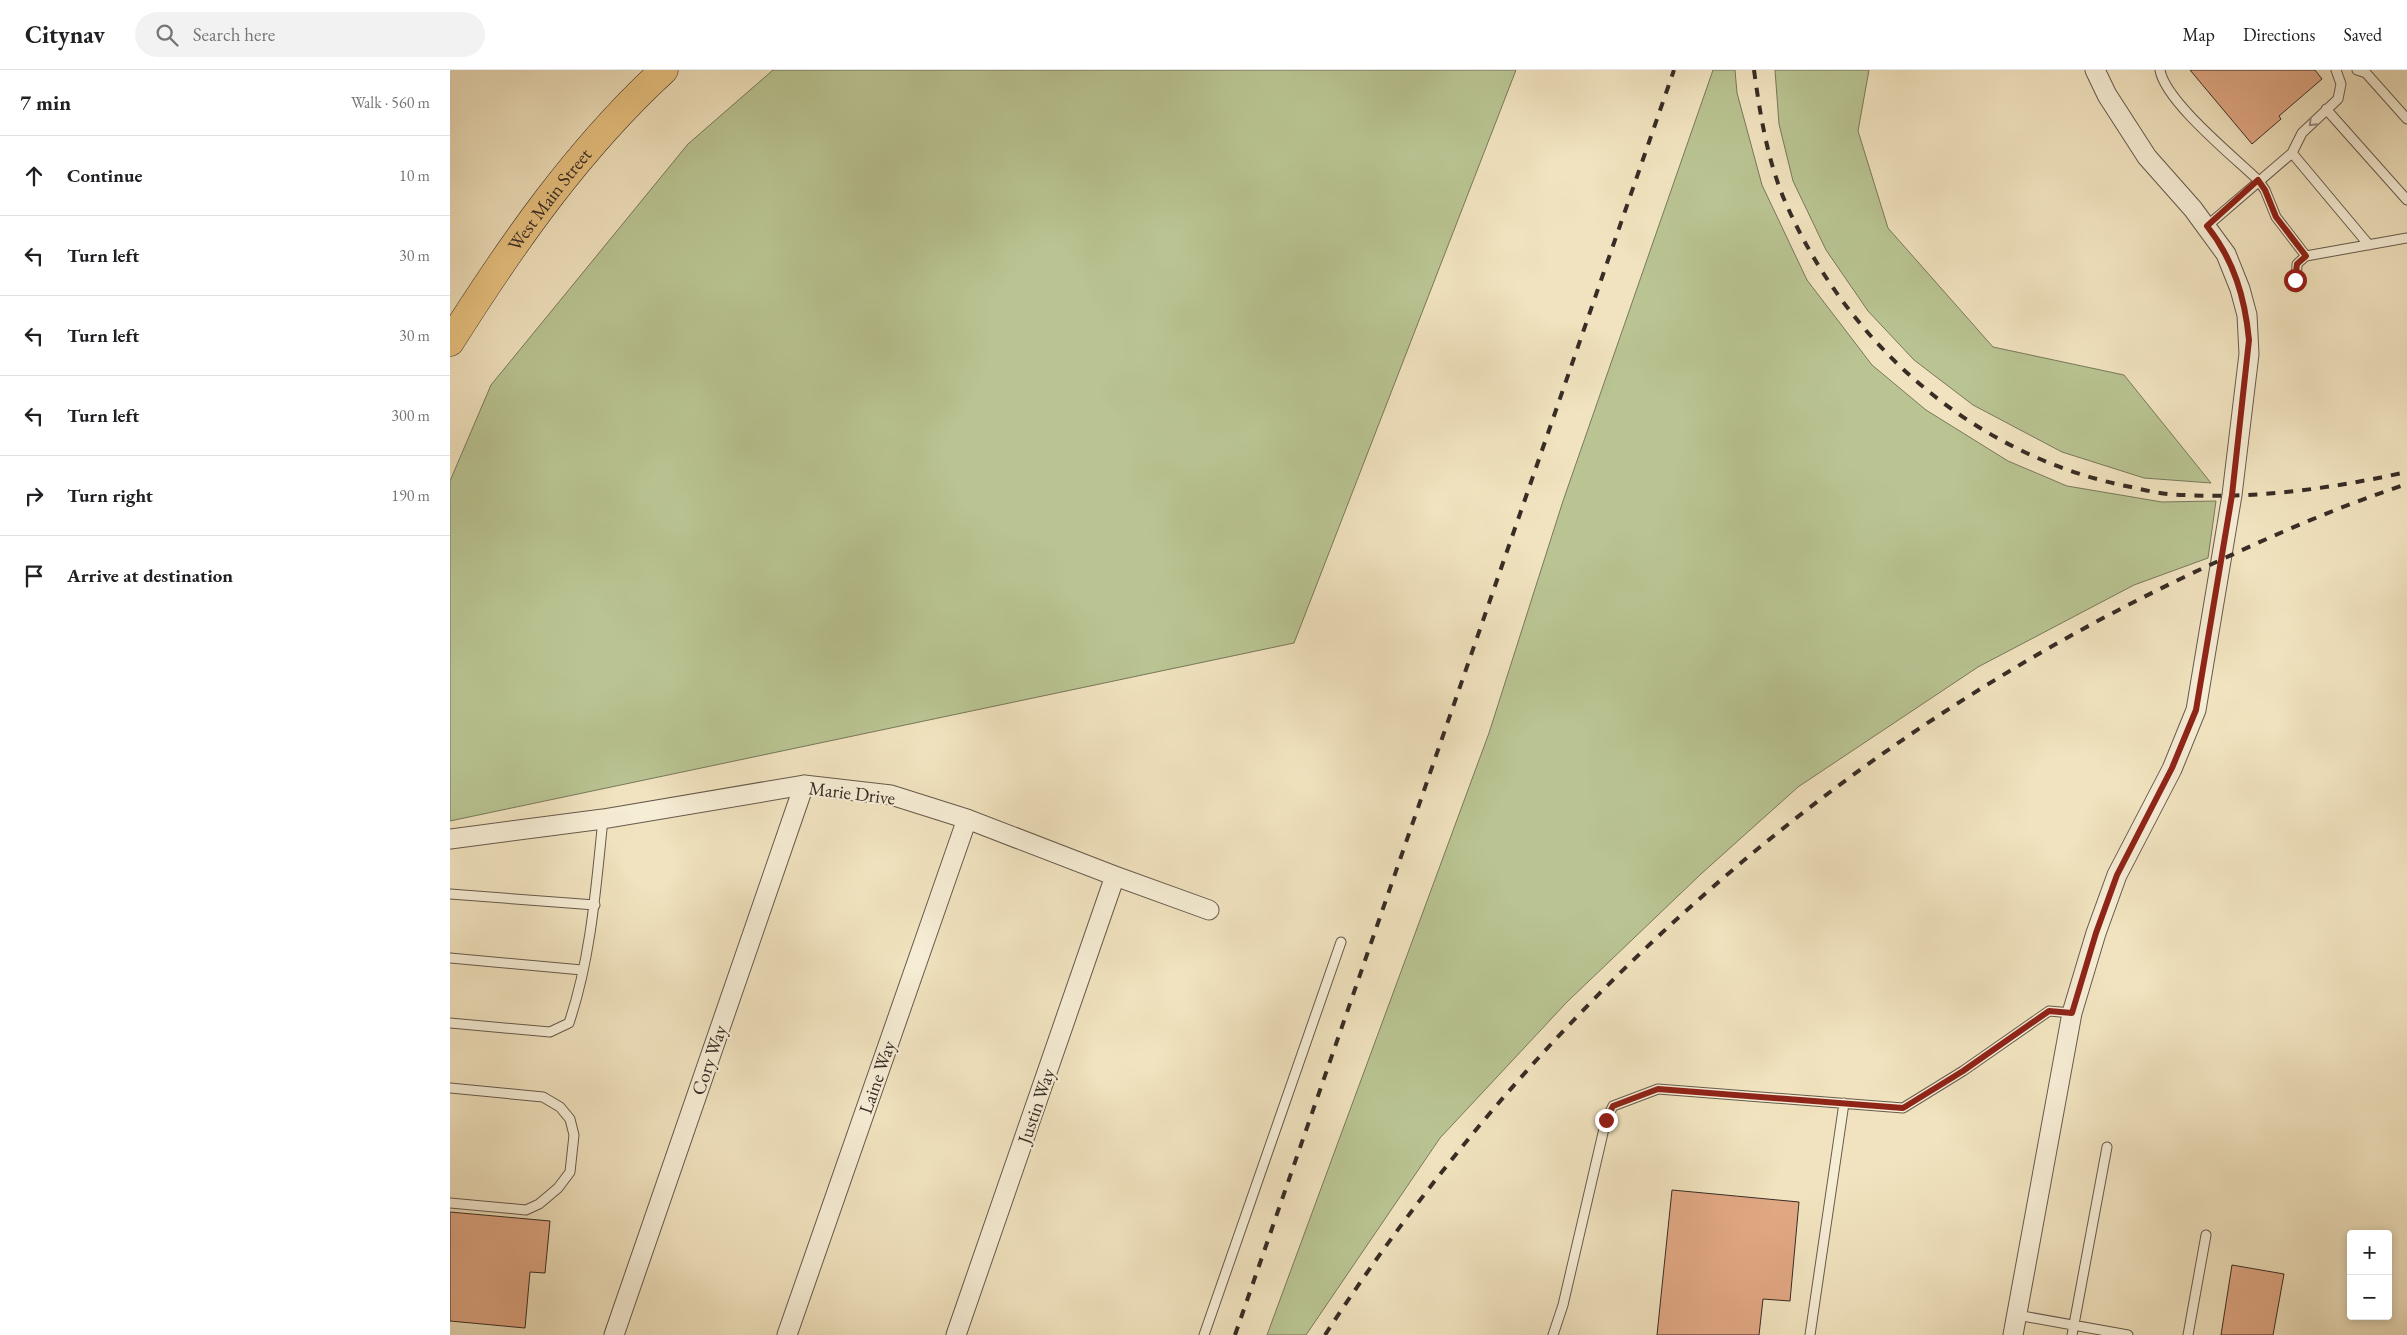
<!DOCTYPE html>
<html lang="en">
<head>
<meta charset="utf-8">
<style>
  :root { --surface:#fff; --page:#f2f2f2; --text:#202124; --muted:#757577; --line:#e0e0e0 }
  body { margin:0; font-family:"EB Garamond",serif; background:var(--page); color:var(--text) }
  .controls { position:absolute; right:15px; bottom:15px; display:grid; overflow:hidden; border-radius:5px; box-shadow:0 2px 8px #0003 }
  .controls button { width:45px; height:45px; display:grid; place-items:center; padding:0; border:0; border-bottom:1px solid var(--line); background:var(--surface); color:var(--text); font:25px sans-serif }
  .stop { position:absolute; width:15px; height:15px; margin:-11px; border:4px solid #8f2418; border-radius:50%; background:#fff }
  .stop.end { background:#8f2418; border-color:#fff; box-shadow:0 1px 5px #0008 }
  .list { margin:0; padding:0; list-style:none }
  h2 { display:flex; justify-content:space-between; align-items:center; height:65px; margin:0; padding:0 20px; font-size:21px }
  h2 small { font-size:16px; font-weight:400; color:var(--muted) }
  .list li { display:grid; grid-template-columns:32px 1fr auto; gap:15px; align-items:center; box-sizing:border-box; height:80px; padding:0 20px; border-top:1px solid var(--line) }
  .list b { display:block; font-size:19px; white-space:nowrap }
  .list em { font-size:16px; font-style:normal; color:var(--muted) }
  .icon { flex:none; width:28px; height:28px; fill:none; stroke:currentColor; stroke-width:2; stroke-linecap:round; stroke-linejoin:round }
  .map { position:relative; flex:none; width:1957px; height:1265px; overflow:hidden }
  header { display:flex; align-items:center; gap:30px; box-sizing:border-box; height:70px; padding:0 25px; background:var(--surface); border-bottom:1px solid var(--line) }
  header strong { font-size:24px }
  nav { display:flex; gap:28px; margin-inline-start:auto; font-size:18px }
  .search { width:350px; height:45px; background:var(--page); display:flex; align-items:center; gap:12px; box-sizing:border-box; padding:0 18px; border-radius:28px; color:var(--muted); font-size:19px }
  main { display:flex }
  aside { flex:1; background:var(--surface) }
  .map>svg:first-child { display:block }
  .green { fill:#b9c492; stroke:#78785c }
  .building { fill:#e1a884; stroke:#382c26 }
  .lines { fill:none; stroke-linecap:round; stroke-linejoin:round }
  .lane-casing { stroke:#665a4c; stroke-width:11 }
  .street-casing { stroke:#665a4c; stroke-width:21 }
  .primary-casing { stroke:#382c26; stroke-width:29 }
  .lane { stroke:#f6edd5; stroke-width:9 }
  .street { stroke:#f6edd5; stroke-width:19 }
  .primary { stroke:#e8c280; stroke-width:28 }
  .rail { stroke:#382c26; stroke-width:4; stroke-dasharray:9 9; stroke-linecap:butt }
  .oneway { stroke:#978c7e }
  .route { stroke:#8f2418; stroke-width:6 }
  .labels { text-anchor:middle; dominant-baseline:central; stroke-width:4.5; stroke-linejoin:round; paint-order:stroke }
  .street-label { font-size:19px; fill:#382c26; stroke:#f6edd5 }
</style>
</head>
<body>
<header>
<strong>Citynav</strong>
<div class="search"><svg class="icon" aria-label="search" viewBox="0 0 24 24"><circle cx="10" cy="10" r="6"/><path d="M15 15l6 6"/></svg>Search here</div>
<nav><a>Map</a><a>Directions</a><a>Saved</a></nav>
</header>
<main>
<aside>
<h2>7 min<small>Walk · 560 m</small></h2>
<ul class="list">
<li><svg class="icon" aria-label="ahead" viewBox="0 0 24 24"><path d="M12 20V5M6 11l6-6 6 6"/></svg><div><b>Continue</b></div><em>10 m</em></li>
<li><svg class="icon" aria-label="left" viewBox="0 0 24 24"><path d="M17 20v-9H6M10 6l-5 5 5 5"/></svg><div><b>Turn left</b></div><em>30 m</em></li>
<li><svg class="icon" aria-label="left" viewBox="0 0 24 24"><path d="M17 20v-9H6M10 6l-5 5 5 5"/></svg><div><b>Turn left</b></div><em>30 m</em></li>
<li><svg class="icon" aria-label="left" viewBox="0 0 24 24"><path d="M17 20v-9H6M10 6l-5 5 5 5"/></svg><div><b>Turn left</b></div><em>300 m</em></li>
<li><svg class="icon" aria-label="right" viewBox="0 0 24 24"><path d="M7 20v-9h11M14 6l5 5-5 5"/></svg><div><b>Turn right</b></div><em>190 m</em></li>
<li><svg class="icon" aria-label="arrive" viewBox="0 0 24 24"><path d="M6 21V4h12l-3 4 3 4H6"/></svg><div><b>Arrive at destination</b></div></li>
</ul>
</aside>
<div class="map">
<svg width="1957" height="1265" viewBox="0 0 1957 1265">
  <rect width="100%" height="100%" fill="#f1e3bf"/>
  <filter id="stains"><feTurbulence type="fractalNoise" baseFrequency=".004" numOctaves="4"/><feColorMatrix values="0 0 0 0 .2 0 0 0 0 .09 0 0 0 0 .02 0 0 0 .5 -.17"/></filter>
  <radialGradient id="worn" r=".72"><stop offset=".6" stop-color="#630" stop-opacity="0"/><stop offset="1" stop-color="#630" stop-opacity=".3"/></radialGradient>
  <path class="green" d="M323 0H1066L844 573 0 751V411L41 315 238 74Z
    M1263 0H1285L1287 23 1312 115 1357 210 1422 295 1476 340 1558 391 1617 416 1712 432 1766 431 1758 488 1684 515 1528 597 1348 717 1251 804 1117 932 990 1068 856 1265H817L1039 663 1113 431Z
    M1325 0H1419L1408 61 1438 158 1543 277 1674 305 1761 413 1694 408 1612 382 1523 335 1464 290 1418 241 1376 180 1343 111 1329 54Z"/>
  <path class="building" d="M1740 0H1865L1872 9 1829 46 1831 49 1802 74Z
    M1222 1120 1349 1132 1340 1231 1313 1229 1309 1265H1207Z
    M0 1142 100 1151 95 1203 80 1202 75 1258 0 1251Z
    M1782 1195 1834 1204 1823 1265H1771Z"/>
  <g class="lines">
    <defs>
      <path id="lane" d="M1710 0C1715 31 1784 87 1808 110L1815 120 1826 147 1856 186
        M1907 0 1916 3 1957 49
        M1876 39 1957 130
        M1842 83 1919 175
        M1757 156 1842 83 1852 63 1888 29 1891 14 1886 0
        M1846 217 1847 194 1856 186 1957 168
        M0 824 145 835
        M0 888 132 900
        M0 953 100 962 119 953C141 888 146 817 153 749
        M0 1018 93 1027 110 1037 120 1049 124 1065 120 1102 108 1118 89 1134 76 1140 0 1133
        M1567 1245 1678 1265
        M754 1265 891 872
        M1103 1265 1113 1235 1156 1050 1163 1036 1208 1019 1453 1038 1513 1001 1599 941 1622 943
        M1360 1265 1394 1033
        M1622 1265 1657 1077
        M1738 1265 1756 1165"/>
      <path id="street" d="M0 769 153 749 354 715 441 725 517 749 665 806 759 840
        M164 1265 354 715
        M337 1265 517 749
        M506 1265 665 806
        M1563 1265 1622 943 1646 863 1667 805 1722 699 1746 640 1782 425 1799 284 1797 245 1790 219 1776 184 1743 139 1697 87 1657 25 1645 0"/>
      <g id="primary">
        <path id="s1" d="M0 272C62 174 128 79 214 0"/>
      </g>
    </defs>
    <use href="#lane" class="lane-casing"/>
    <use href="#street" class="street-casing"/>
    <use href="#primary" class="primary-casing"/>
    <use href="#lane" class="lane"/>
    <use href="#street" class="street"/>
    <use href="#primary" class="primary"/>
    <path class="rail" d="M1304 0C1310 44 1317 88 1334 129 1396 274 1525 387 1681 417 1698 421 1716 425 1733 425 1809 429 1883 418 1957 402
      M785 1265 1224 0
      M875 1265C1094 928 1396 663 1762 494 1826 464 1890 436 1957 414"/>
  </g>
  <defs><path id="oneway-chevron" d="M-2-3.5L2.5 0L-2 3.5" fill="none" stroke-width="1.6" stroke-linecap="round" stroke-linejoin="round" transform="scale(1.25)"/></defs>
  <use class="oneway" href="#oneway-chevron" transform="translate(1862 53) rotate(135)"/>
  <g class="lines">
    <path class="route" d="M1156 1050 1163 1036 1208 1019 1453 1038 1513 1001 1599 941 1622 943 1646 863 1667 805 1722 698 1746 640 1782 425 1799 270C1795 228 1784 190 1757 156L1808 110 1815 120 1826 147 1856 186 1847 194 1845 210"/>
  </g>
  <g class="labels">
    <g class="street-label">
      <text stroke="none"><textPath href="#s1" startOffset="174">West Main Street</textPath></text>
      <text transform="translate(402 723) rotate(7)">Marie Drive</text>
      <text transform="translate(259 990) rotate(-71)">Cory Way</text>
      <text transform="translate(427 1007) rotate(-71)">Laine Way</text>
      <text transform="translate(586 1036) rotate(-71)">Justin Way</text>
    </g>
  </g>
  <rect width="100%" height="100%" filter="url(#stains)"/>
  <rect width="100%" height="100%" fill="url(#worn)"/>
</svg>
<div class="controls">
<button>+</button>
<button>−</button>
</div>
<div class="stop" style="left:1845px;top:210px"></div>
<div class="stop end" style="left:1156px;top:1050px"></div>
</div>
</main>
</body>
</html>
